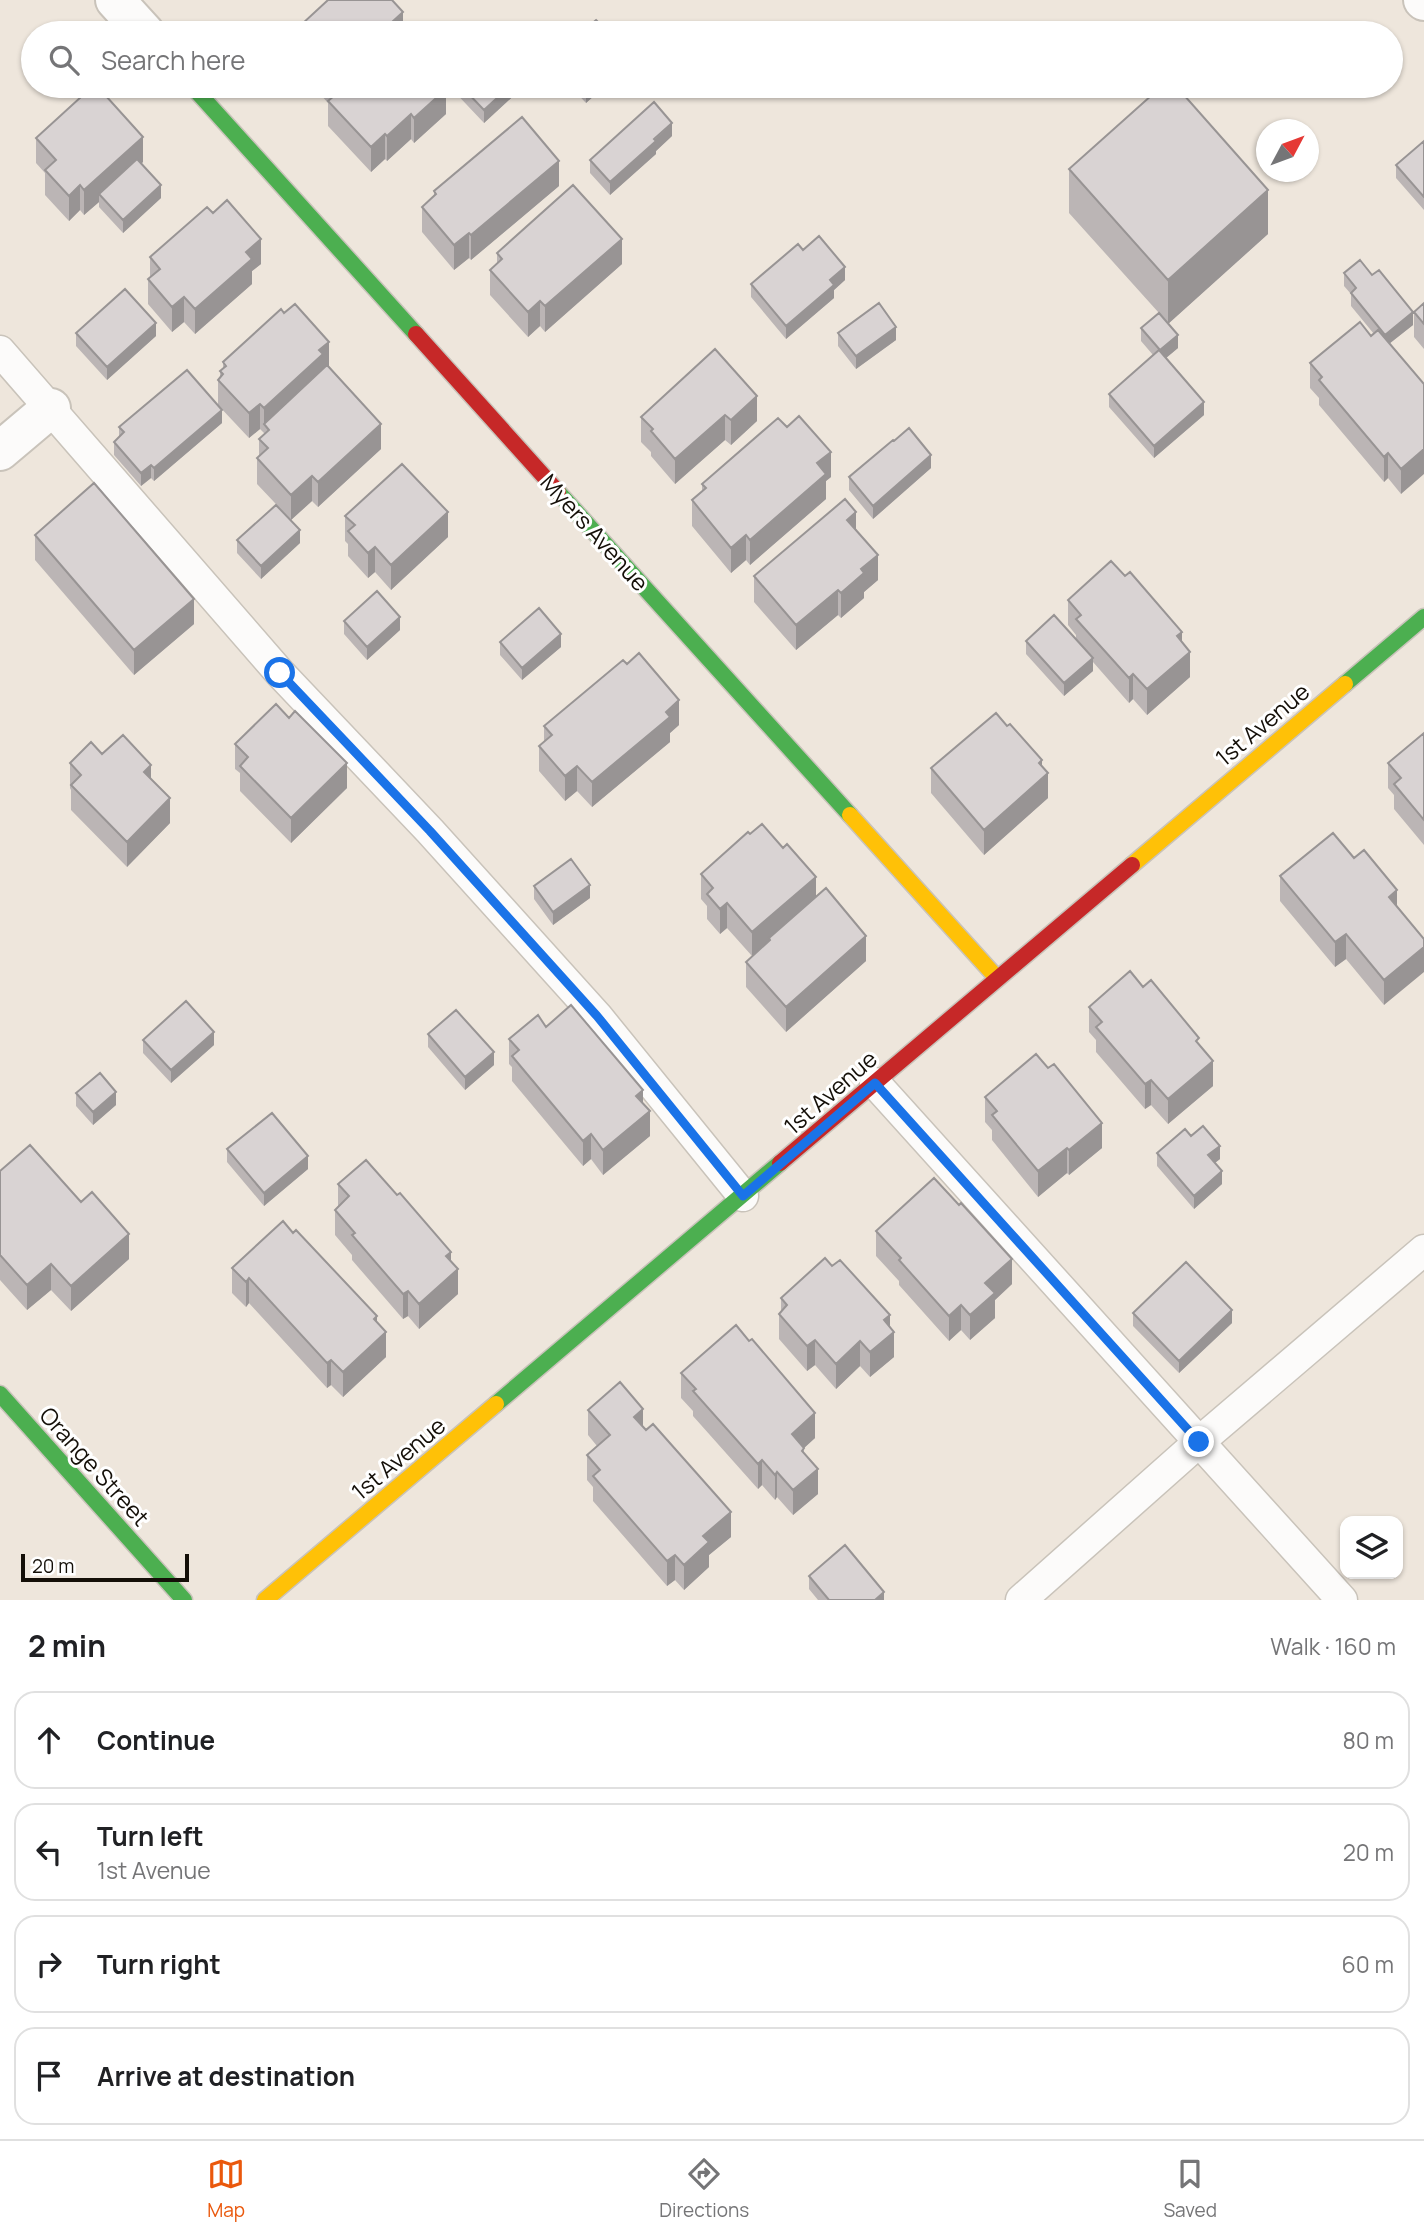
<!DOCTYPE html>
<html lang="en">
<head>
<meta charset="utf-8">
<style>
  :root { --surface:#fff; --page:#f2f2f2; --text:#202124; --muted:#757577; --line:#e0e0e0; --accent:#ea580c }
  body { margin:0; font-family:Manrope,sans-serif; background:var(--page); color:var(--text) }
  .controls { position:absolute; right:21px; bottom:21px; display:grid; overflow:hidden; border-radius:14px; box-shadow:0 2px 5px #0004 }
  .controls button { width:63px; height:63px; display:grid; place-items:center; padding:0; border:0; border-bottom:2px solid var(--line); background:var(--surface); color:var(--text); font:35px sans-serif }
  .compass { position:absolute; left:1256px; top:119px; width:63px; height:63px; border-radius:50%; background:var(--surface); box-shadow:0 2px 5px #0004; rotate:49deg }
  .scale { position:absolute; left:21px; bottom:18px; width:168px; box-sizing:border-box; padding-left:7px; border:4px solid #140f08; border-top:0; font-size:19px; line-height:24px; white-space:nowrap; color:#140f08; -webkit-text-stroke:5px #fff; paint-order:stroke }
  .stop { position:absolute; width:21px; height:21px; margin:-16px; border:5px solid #1a73e8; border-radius:50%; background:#fff }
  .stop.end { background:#1a73e8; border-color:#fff; box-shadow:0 2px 7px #0008 }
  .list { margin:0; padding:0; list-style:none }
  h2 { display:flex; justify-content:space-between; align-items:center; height:91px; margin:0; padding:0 28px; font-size:30px }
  h2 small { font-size:23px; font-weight:400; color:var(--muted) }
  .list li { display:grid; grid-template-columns:46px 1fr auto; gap:21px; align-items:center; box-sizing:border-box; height:98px; margin:0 14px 14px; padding:0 14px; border:2px solid var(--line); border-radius:21px }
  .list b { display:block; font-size:26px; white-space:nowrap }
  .list p { margin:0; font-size:23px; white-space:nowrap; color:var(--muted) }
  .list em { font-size:23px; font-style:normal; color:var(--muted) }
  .icon { flex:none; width:38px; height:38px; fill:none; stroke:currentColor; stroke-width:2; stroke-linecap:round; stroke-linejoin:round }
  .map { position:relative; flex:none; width:1424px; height:1600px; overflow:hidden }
  .search { position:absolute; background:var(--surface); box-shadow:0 2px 5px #0004; left:21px; right:21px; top:21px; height:77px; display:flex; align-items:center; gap:18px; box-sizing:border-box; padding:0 24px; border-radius:38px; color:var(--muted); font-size:26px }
  .sheet { height:539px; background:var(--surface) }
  nav { display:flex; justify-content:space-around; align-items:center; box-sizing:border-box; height:98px; border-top:2px solid var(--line); background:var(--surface); font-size:19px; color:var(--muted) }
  nav a { display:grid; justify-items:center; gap:4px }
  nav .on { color:var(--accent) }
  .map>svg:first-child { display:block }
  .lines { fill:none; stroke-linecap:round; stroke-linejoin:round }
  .lane-casing { stroke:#c9c3ba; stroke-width:33 }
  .street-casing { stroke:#c9c3ba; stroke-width:42 }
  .fast-casing { stroke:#c9c3ba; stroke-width:19 }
  .slow-casing { stroke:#c9c3ba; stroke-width:19 }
  .jam-casing { stroke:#c9c3ba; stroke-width:19 }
  .lane { stroke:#fcfbfa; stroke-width:30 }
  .street { stroke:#fcfbfa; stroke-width:38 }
  .fast { stroke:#4caf50; stroke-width:16 }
  .slow { stroke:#ffc107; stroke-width:16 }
  .jam { stroke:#c62828; stroke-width:16 }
  .wall { fill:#bbb5b5 }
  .shaded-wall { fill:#989494 }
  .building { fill:#d9d3d3; stroke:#989494; stroke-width:2 }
  .route { stroke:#1a73e8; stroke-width:9 }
  .labels { text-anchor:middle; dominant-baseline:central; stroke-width:6; stroke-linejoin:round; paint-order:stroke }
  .street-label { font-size:23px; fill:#140f08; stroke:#fff }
</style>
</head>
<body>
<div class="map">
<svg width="1424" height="1600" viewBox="0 0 1424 1600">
  <rect width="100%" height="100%" fill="#eee6dc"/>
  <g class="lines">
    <defs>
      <path id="lane" d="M0 351 280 673 430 831 597 1016 743 1196
        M875 1083 1342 1600
        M1021 1600 1199 1442 1424 1250"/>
      <path id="street" d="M115 0 145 33
        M1423 0 1424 1
        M0 451 51 408"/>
      <path id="fast" d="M192 86 416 334
        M558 492 850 815
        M1345 684 1424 617
        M0 1394 184 1600
        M496 1404 780 1163"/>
      <path id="slow" d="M850 815 997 978
        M1132 865 1345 684
        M265 1600 496 1404"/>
      <path id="jam" d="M416 334 558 492
        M780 1163 1132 865"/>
    </defs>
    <use href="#lane" class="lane-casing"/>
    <use href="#street" class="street-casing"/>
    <use href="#fast" class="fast-casing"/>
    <use href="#slow" class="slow-casing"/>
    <use href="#jam" class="jam-casing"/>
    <use href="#lane" class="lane"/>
    <use href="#street" class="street"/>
    <use href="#fast" class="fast"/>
    <use href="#slow" class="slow"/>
    <use href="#jam" class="jam"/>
  </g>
  <path class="wall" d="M302 24 403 33H302Z
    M313 86H443L446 114 414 143 411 139 387 161 385 159 371 172 328 126V103Z
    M449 86H522V88L484 123Z
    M570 86H605L586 103Z
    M672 136 656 151V154L610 195 590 173V160Z
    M36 138 143 162 141 164 161 198 123 233 99 207V202L84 215 80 210 69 221 45 195V173L36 163Z
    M1424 141V210L1396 178V165Z
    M1069 169 1268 234 1168 324 1178 348 1166 358 1204 415 1154 458 1109 407V394L1153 355 1141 341V328L1159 313 1069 213Z
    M559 186 471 260 469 258 454 270 422 232V207L434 196V191Z
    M803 250 845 280 834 290V298L786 339 751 297V284Z
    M497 253 622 264 545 332 540 326 528 337 490 295V270L497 263Z
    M150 257 261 264 252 271V284L195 334 184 322 172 332 148 304V279L150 277Z
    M1344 273 1413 325 1389 344 1424 384 1401 494 1388 478 1384 482 1319 405V398L1310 388V363L1374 334 1351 306V294L1344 286Z
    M1424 303V349L1414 337V312Z
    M76 333 156 336 107 380 76 346Z
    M838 333 896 340 856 369 838 346Z
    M715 349 757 421 731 445 725 440 675 484 651 456V452L641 442V417Z
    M223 362 329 367 381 449 318 507 312 501 291 520 257 484V458L259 456V439L264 435V433L260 429 249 438 218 405V380L220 378V371L223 369Z
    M222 423 154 481 151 478 141 486 114 455V442L119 437V427Z
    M931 468 873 519 849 490V477Z
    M831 477 826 481V499L750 565 746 560 731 573 692 526V500L702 492V484Z
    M345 516 448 537 391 590 375 572 368 578 348 556V544L345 541Z
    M856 529 878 580 864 592V598L841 618 838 615 796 650 754 602V576Z
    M35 535 194 624 134 675 35 560Z
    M237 540 300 543 261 579 237 553Z
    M1068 600 1182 642 1190 677 1147 715 1133 699 1129 703 1093 662V671L1064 696 1026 654V641L1076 640V635L1068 625Z
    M344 621 400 630 367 660 344 634Z
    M500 642 561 647 522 680 500 655Z
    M679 725 670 733V742L592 807 577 791 565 801 539 771V746L544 742V726Z
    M1424 733V845L1394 809V795L1388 788V763Z
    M235 744 347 788 291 843 240 791V773L235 769Z
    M102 754 151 779 170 823 127 867 71 810V790L70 788V763Z
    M931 768 1048 798 984 855 931 793Z
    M1354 858 1397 890 1384 1005 1346 959 1335 967 1280 901V876Z
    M701 874 816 897 866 961 786 1032 746 987V962L752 956 727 928 720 934 707 919V906L701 899Z
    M534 886 590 898 553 925 534 899Z
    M1143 987 1199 1045 1213 1086 1168 1124 1151 1105 1145 1109 1096 1052V1040L1089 1032V1007Z
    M546 1027 643 1104 650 1136 603 1175 591 1159 583 1166 512 1081V1067L509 1064V1039Z
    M428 1034 494 1065 465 1090 428 1047Z
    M143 1040 214 1045 171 1083 143 1053Z
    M76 1093 116 1105 93 1125 76 1106Z
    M985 1097 1102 1148 1069 1175 1067 1173 1038 1197 992 1140V1130L985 1122Z
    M1191 1136 1220 1159 1215 1163 1222 1184 1194 1209 1157 1166V1153Z
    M227 1149 308 1169 264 1206 227 1162Z
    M0 1171 129 1259 71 1311 51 1290 27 1310 0 1280Z
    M338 1184 451 1262 458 1294 419 1329 408 1316 403 1319 352 1260V1255L335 1235V1210L338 1206Z
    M876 1231 1012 1284 995 1300V1318L970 1340 961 1330 949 1341 899 1285V1281L876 1256Z
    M293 1233 377 1322 386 1357 343 1397 331 1385 327 1388 249 1303 246 1307 232 1293V1268Z
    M781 1298 890 1327 894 1357 870 1377 860 1366 836 1389 815 1365 807 1371 779 1339V1314L781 1312Z
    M1133 1313 1232 1323 1179 1373 1133 1326Z
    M681 1373 815 1438 804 1448V1454L818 1494 793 1515 777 1497 775 1500 762 1485 758 1489 693 1416V1411L681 1398Z
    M588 1410 643 1427 731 1537 709 1555V1567L684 1590 675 1580 667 1586 593 1501V1487L587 1480V1455L597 1446 588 1435Z
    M809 1576 884 1600H818L809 1589Z"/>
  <path class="shaded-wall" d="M403 12V33H380Z
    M332 86H355L341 90 339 88V100L332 106Z
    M510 86H522V88L484 123V110Z
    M591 86H605L586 103V90Z
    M446 89V114L414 143V118Z
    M411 114V139L387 161V136Z
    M672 123V136L656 151V154L610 195V182Z
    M385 134V159L371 172V147Z
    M143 137V162L103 198 99 194V202L84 215V190Z
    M559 161V186L471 260V235Z
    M80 185V210L69 221V196Z
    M161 185V198L123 233V220Z
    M1268 190V234L1168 324V280Z
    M469 233V258L454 270V245Z
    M261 239V264L252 271V284L195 334V309L246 252Z
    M622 239V264L545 332V306Z
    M845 267V280L834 290V298L786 339V326L830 280Z
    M184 297V322L172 332V307Z
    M540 301V326L528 337V312Z
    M1413 312V325L1385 347V335Z
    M156 323V336L107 380V367Z
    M896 327V340L856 369V356Z
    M1178 335V348L1160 363V350Z
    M329 342V367L264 424V433V408L319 350Z
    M757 396V421L731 445V420Z
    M1204 402V415L1154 458V446Z
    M260 404V429L249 438V413Z
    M222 410V423L154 481V468Z
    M725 415V440L675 484V459Z
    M381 424V449L318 507V482Z
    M1424 449V474L1401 494V469Z
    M831 452V477L826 481V499L750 565V540L817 463Z
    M1388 453V478L1384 482V457Z
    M931 455V468L873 519V506Z
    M151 465V478L141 486V473Z
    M312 476V501L291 520V495Z
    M448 512V537L391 590V565Z
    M856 512V537L847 520Z
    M300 530V543L261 579V566Z
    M746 535V560L731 573V548Z
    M375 547V572L368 578V553Z
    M878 555V580L864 592V598L841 618V593L861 569Z
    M838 590V615L796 650V625Z
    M194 599V624L134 675V650Z
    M400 617V630L367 660V647Z
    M1182 632V657L1177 636Z
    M561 634V647L522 680V668Z
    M1190 652V677L1147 715V689Z
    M1093 658V671L1064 696V683Z
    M1133 674V699L1129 703V678Z
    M679 700V725L670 733V742L592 807V782Z
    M1042 760V779L1048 773V798L984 855V830Z
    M347 763V788L291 843V818Z
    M151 765V790L144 772Z
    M577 766V791L565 801V776Z
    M170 798V823L127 867V842Z
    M816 877V902L769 938V943L752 957V932Z
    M590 885V898L553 925V912Z
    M1397 890V915L1389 897Z
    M727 903V928L720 934V909Z
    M1346 934V959L1335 967V942Z
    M866 936V961L786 1032V1007Z
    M1424 947V972L1384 1005V980Z
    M214 1032V1045L171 1083V1070Z
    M494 1052V1065L465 1090V1077Z
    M1213 1061V1086L1168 1124V1099Z
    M1151 1080V1105L1145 1109V1084Z
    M643 1090V1115L636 1096Z
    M116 1092V1105L93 1125V1112Z
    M650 1111V1136L603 1175V1150Z
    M1102 1123V1148L1069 1175V1150Z
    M591 1134V1159L583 1166V1141Z
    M1220 1146V1159L1208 1168V1155Z
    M1067 1148V1173L1038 1197V1171Z
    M308 1156V1169L264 1206V1193Z
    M1222 1171V1184L1194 1209V1196Z
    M129 1234V1259L71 1311V1286Z
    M451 1252V1275L458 1269V1294L419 1329V1304L446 1256Z
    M1012 1259V1284L995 1300V1318L970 1340V1315L985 1283Z
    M51 1264V1290L27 1310V1285Z
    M249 1278V1303L246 1307V1282Z
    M408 1291V1316L403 1319V1294Z
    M961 1305V1330L949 1341V1316Z
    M1232 1310V1323L1179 1373V1361Z
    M890 1315V1335L894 1332V1357L870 1377V1352L884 1320Z
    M377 1316V1340L386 1332V1357L343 1397V1372L374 1319Z
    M815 1340V1365L807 1371V1346Z
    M860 1341V1366L836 1389V1364Z
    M331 1360V1385L327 1388V1363Z
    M643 1409V1434L634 1417Z
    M815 1413V1438L792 1459V1434Z
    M762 1460V1485L758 1489V1464Z
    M818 1469V1494L793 1515V1490Z
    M777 1472V1497L775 1500V1475Z
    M731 1512V1537L709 1555V1567L684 1590V1565L703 1536Z
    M675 1555V1580L667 1586V1561Z
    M884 1592V1600H875Z"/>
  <path class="building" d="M328 0H392L403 12 380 33H310L302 24Z
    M596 20 609 33H581Z
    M93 86H97L143 137 84 190 80 185 69 196 45 170 56 160 36 138Z
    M341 86H443L446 89 414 118 411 114 387 136 385 134 371 147 328 101 341 90 339 88Z
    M461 86H510L484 110Z
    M582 86H591L586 90Z
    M1162 86H1176L1268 190 1168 280 1069 169Z
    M654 102 672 123 654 139 656 141 610 182 590 160Z
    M522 117 559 161 471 235 469 233 454 245 422 207 436 194 434 191Z
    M1424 141V197L1396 165Z
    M137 159 161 185 123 220 99 194Z
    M573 185 622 239 545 306 540 301 528 312 490 270 502 259 497 253Z
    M227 200 261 239 246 252 252 259 195 309 184 297 172 307 148 279 160 269 150 257 207 207 213 213Z
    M819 236 845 267 830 280 834 285 786 326 751 284 798 244 803 250Z
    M1360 260 1372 275 1379 270 1413 312 1385 335 1351 293 1356 288 1344 273Z
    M125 289 156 323 107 367 76 333Z
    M879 303 896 327 856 356 838 333Z
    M1424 303V324L1414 312Z
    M295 304 329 342 319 350 323 354 264 408 260 404 249 413 218 380 223 374 220 371 226 366 223 362 281 309 284 313Z
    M1159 313 1178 335 1160 350 1141 328Z
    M1360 322 1371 336 1378 330 1424 384V449L1401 469 1388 453 1384 457 1319 380 1322 377 1310 363Z
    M715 349 757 396 731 420 725 415 675 459 651 431 653 429 641 417Z
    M1159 350 1204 402 1154 446 1109 394Z
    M327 365 381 424 318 482 312 476 291 495 257 458 268 448 259 439 269 430 264 424Z
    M187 370 222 410 154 468 151 465 141 473 114 442 124 432 119 427Z
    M799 416 831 452 817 463 826 474 750 540 746 535 731 548 692 500 706 488 702 484 778 418 787 427Z
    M909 428 931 455 873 506 849 477 893 440 894 441Z
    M402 464 448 512 391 565 375 547 368 553 348 531 355 525 345 516Z
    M94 483 194 599 134 650 35 535Z
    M845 499 856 512 847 520 878 555 861 569 864 573 841 593 838 590 796 625 754 576Z
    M276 505 300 530 261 566 237 540Z
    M1111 561 1125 576 1130 572 1182 632 1177 636 1190 652 1147 689 1133 674 1129 678 1076 619 1081 615 1068 600Z
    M377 591 400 617 367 647 344 621Z
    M539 608 561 634 522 668 500 642Z
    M1054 615 1093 658 1064 683 1026 641Z
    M639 653 679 700 666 712 670 717 592 782 577 766 565 776 539 746 552 735 544 726 623 660 627 664Z
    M276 704 289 718 295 711 347 763 291 818 240 766 248 757 235 744Z
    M996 713 1007 726 1010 724 1042 760 1039 763 1048 773 984 830 931 768Z
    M1424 733V820L1394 784 1401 778 1388 763Z
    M123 735 151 765 144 772 170 798 127 842 71 785 81 775 70 763 91 742 102 754Z
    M762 824 783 848 787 844 816 877 752 932 727 903 720 909 707 894 713 888 701 874 748 832 750 834Z
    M1333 833 1354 858 1364 850 1397 890 1389 897 1424 939V947L1384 980 1346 934 1335 942 1280 876Z
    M571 859 590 885 553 912 534 886Z
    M826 888 866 936 786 1007 746 962 770 940 769 938Z
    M1130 971 1143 987 1151 980 1199 1038 1196 1041 1213 1061 1168 1099 1151 1080 1145 1084 1096 1027 1102 1022 1089 1007Z
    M186 1001 214 1032 171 1070 143 1040Z
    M571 1005 643 1090 636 1096 650 1111 603 1150 591 1134 583 1141 512 1056 519 1050 509 1039 538 1015 546 1027Z
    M456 1010 494 1052 465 1077 428 1034Z
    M1036 1054 1048 1068 1054 1064 1102 1123 1069 1150 1067 1148 1038 1171 992 1115 997 1111 985 1097Z
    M100 1073 116 1092 93 1112 76 1093Z
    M272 1113 308 1156 264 1193 227 1149Z
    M1203 1126 1220 1146 1208 1155 1222 1171 1194 1196 1157 1153 1185 1129 1191 1136Z
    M30 1145 81 1202 92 1192 129 1234 71 1286 51 1264 27 1285 0 1255V1171Z
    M366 1160 397 1195 400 1193 451 1252 446 1256 458 1269 419 1304 408 1291 403 1294 352 1235 355 1233 335 1210 349 1196 338 1184Z
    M934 1178 959 1205 961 1203 1012 1259 985 1283 995 1293 970 1315 961 1305 949 1316 899 1260 901 1258 876 1231Z
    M283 1221 293 1233 296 1230 377 1316 374 1319 386 1332 343 1372 331 1360 327 1363 249 1278 246 1282 232 1268Z
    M825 1258 832 1266 840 1260 890 1315 884 1320 894 1332 870 1352 860 1341 836 1364 815 1340 807 1346 779 1314 787 1305 781 1298Z
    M1186 1262 1232 1310 1179 1361 1133 1313Z
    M736 1325 749 1341 752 1339 815 1413 792 1434 804 1448 802 1451 818 1469 793 1490 777 1472 775 1475 762 1460 758 1464 693 1391 696 1389 681 1373Z
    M620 1382 643 1409 634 1417 646 1430 653 1424 731 1512 703 1536 709 1542 684 1565 675 1555 667 1561 593 1476 600 1470 587 1455 610 1435 588 1410Z
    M845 1545 884 1592 875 1600H829L809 1576Z"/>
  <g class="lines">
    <path class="route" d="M280 673 430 831 597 1016 743 1196 875 1083 1199 1442"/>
  </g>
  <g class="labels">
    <g class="street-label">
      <text transform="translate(595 532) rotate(48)">Myers Avenue</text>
      <text transform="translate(1262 724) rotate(-40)">1st Avenue</text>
      <text transform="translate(830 1092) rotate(-41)">1st Avenue</text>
      <text transform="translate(398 1458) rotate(-40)">1st Avenue</text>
      <text transform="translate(95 1466) rotate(48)">Orange Street</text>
    </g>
  </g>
</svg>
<div class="controls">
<button><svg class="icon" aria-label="layers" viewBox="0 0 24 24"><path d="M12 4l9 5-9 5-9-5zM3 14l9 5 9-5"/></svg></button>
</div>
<svg class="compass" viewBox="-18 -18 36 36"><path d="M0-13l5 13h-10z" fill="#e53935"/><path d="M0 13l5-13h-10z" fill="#757577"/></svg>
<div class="scale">20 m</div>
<div class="stop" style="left:280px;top:673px"></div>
<div class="stop end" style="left:1199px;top:1442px"></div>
<div class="search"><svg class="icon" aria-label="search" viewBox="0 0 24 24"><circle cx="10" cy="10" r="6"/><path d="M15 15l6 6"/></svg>Search here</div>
</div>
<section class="sheet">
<h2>2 min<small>Walk · 160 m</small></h2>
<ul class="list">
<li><svg class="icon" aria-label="ahead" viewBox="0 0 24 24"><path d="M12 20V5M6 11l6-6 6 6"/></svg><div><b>Continue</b></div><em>80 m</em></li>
<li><svg class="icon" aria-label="left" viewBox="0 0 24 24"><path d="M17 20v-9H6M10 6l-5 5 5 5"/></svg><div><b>Turn left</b><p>1st Avenue</p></div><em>20 m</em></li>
<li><svg class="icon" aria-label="right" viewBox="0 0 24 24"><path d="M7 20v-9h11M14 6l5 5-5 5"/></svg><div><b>Turn right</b></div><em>60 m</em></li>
<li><svg class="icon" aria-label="arrive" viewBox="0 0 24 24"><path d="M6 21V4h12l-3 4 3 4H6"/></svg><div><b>Arrive at destination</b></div></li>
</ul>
</section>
<nav>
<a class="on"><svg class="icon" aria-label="map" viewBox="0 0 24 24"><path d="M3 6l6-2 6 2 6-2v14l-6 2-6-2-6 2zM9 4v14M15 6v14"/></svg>Map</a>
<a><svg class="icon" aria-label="directions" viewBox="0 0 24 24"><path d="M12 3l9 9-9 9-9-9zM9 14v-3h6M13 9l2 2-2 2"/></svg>Directions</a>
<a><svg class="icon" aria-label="saved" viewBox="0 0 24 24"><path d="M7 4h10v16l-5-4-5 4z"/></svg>Saved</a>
</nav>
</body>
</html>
